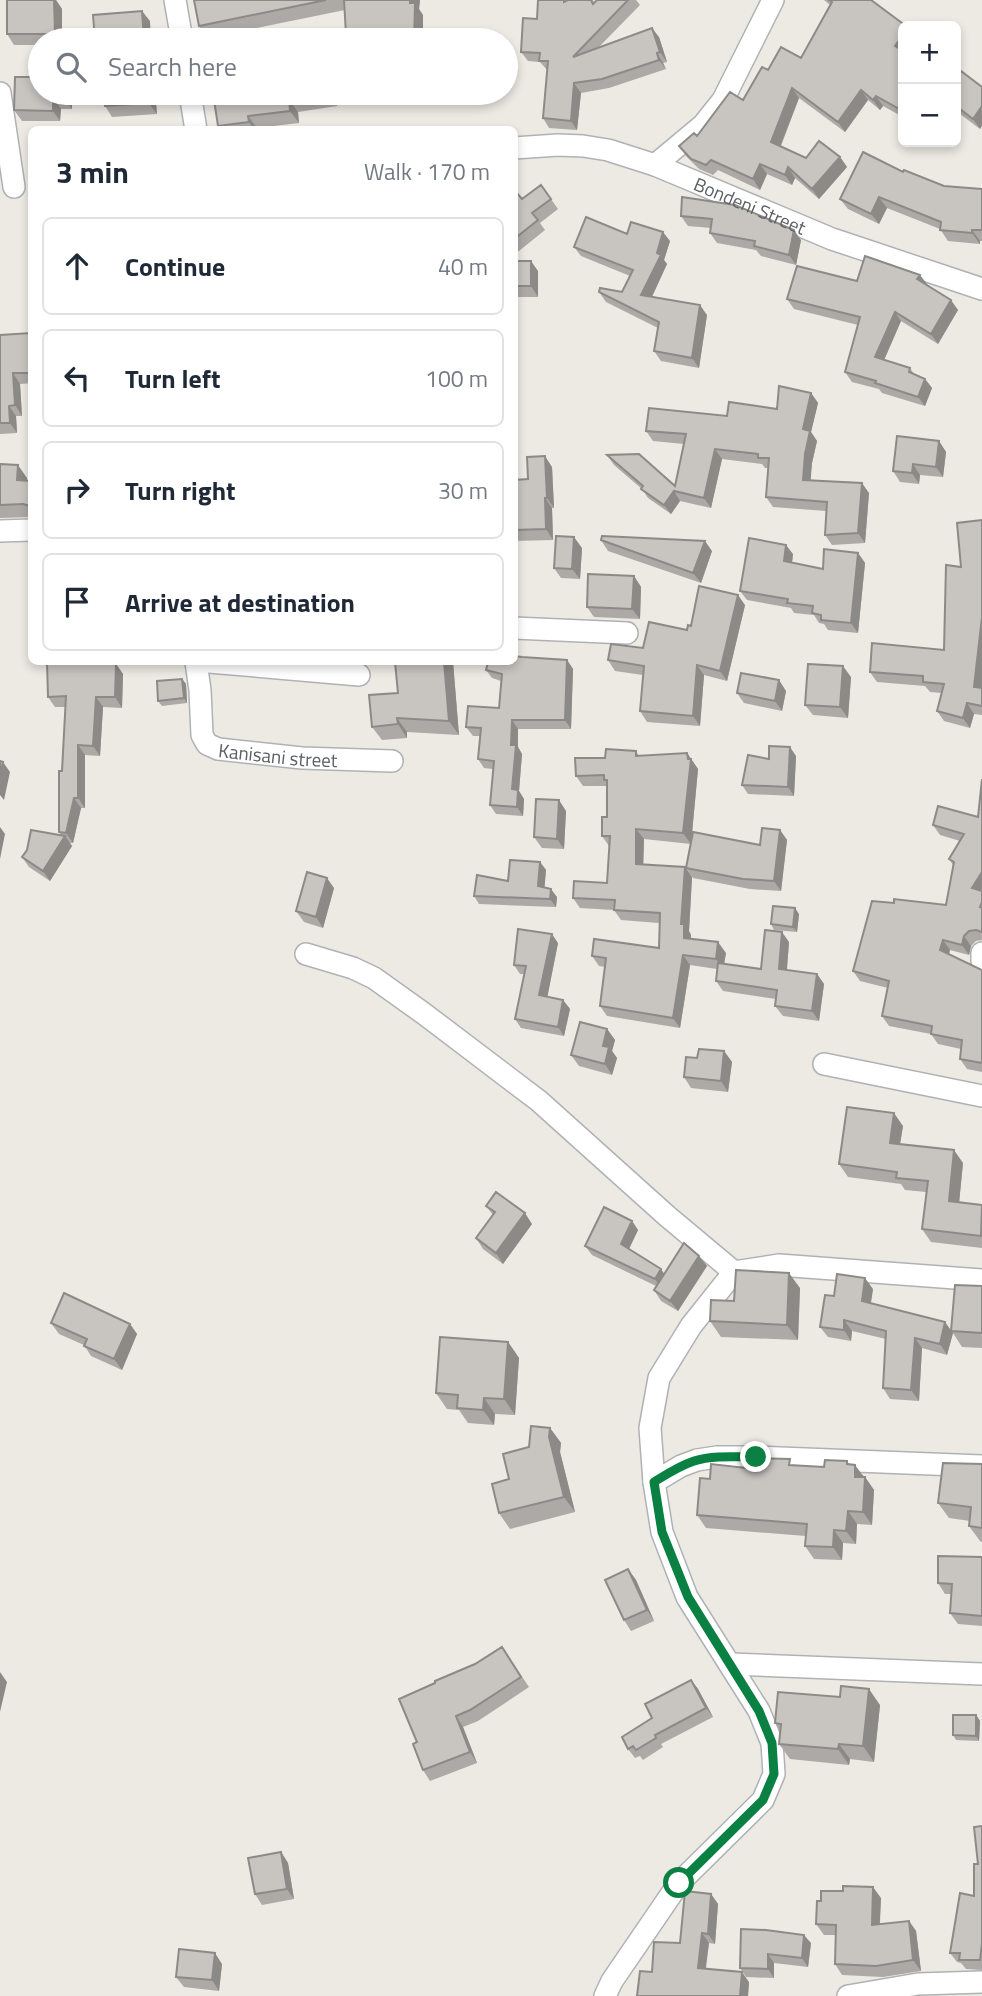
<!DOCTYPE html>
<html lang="en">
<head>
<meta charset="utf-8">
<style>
  :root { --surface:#fff; --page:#f2f2f3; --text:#1f2937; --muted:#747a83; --line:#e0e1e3 }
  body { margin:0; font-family:"Titillium Web",sans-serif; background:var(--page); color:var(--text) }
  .controls { position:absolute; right:21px; top:21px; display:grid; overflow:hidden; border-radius:10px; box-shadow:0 4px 10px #0003 }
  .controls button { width:63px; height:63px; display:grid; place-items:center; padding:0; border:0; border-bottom:2px solid var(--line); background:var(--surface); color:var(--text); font:35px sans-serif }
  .stop { position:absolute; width:21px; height:21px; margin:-16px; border:5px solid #0b8043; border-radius:50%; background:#fff }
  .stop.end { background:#0b8043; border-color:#fff; box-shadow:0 2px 7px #0008 }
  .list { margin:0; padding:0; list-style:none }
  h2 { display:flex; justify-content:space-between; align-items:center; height:91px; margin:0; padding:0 28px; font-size:30px }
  h2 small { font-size:23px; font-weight:400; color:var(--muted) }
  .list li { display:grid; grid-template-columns:46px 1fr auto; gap:21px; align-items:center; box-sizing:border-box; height:98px; margin:0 14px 14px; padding:0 14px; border:2px solid var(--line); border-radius:10px }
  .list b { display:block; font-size:26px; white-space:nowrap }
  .list em { font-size:23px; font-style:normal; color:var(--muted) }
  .icon { flex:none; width:38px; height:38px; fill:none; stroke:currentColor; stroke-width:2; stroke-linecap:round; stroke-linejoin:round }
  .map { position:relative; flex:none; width:982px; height:1996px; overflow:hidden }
  .search { position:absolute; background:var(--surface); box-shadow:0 4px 10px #0003; left:28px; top:28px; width:490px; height:77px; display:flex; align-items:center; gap:18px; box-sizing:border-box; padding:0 24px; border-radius:38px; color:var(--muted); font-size:26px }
  .panel { position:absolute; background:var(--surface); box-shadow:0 4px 10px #0003; left:28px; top:126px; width:490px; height:539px; border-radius:10px }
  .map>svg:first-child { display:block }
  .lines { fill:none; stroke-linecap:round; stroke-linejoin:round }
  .street-casing { stroke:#afb2b5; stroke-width:24 }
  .street { stroke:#fff; stroke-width:21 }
  .wall { fill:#aca9a6 }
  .shaded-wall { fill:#8c8a87 }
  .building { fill:#c8c5c1; stroke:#8c8a87; stroke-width:2 }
  .route { stroke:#0b8043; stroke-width:9 }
  .labels { text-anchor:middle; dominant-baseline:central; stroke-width:5; stroke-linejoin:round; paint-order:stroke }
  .street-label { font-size:19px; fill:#5c6063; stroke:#fff }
</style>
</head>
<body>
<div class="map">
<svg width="982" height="1996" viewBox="0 0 982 1996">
  <rect width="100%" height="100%" fill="#edeae4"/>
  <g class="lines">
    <defs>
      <g id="street">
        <path d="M175 0 182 40"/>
        <path d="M0 93 14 187"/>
        <path d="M190 93 196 130"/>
        <path id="s1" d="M514 148 558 145 583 146 608 150 655 165 832 239 982 289"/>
        <path d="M655 165 703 125 723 100 773 0"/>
        <path d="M0 531 32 530"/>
        <path d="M514 628 627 633"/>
        <path id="s2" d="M196 662 200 690 202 735 207 744 218 749 302 758 392 761"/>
        <path d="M209 662 359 675"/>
        <path d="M982 953V961"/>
        <path d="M306 954 353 968 374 978 423 1013 539 1101 667 1216 734 1272"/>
        <path d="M824 1064 982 1096"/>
        <path d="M654 1482 681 1466 697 1460 717 1457H756L982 1466"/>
        <path d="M731 1664 982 1674"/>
        <path d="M605 1996 612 1981 679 1883 763 1800 774 1774 772 1743 759 1711 687 1597 662 1532 654 1482 650 1428 659 1378 691 1326 734 1272 779 1265 982 1280"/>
        <path d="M848 1996 918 1984 982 1982"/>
      </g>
    </defs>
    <use href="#street" class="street-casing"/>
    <use href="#street" class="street"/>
  </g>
  <path class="wall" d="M7 0H56L62 9V40H40V45H14L7 34Z
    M194 0H420L419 9 423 15 332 38 346 34 345 10 207 38 199 26Z
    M538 0H593L594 3 597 0H636L640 5 598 48 659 37 667 62 663 63 666 69 609 88 581 93 577 130 549 128 543 118 547 70 540 62 528 61 521 52 537 19Z
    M824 0H871L903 26V117L883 106 880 110 868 100 845 132 799 98 781 146 806 158 840 157 847 167 819 199 795 178 792 185 767 174 760 190 718 170 713 175 699 169 686 156 679 146 697 136 743 100 768 70 801 58 830 5Z
    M956 78 980 129 956 111Z
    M40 93H72V109H61L60 121H22L14 110Z
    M155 93 157 114 112 117 105 106Z
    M213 93H335L337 106 298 112 299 123 257 128V130H220L218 126Z
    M903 172 944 186 982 189V241H980V244L948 241 940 229 887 208 879 224 848 209 840 199Z
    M541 185 558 209 540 223 545 230 514 255V193L522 199Z
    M682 197 801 240 796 265 761 256 756 250 717 243 710 233 711 228 688 226 681 216Z
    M627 234 670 241 664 260 667 264 652 297 707 315 699 368 661 361 654 351 658 328 606 302 599 292H622L630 276 581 256 574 247Z
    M514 261 538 271V297H514Z
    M857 281 927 284 958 310 938 344 901 321 884 360 910 368 914 374 925 379 932 388 925 406 882 393 879 389 852 382 845 372 858 325 794 309 787 299Z
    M32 333V383L20 384 22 416H16L17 433 0 434V335Z
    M811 393 818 403 811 432 817 441 812 463 810 480 869 493 865 543 832 545 825 535 826 511 773 507 766 497 768 468H765L762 464 722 459 711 508 680 501 671 514 648 498 642 489 614 465 607 455 675 486 684 444 653 441 646 431 727 416 777 409Z
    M939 441 946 452 943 477 920 475 919 484 900 482 893 471Z
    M0 464 27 478V480L32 481V517L0 518Z
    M552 467 554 508H552L553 540 514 541V480L528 479Z
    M982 520V715L974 714 970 728 944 721 937 711 942 693 930 692 925 686 877 682 870 672 944 650 961 567Z
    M601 540 712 551 701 583 608 551Z
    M582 548 580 579 561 578 554 568Z
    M858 553 865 563 858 633 828 630 824 624 819 623 814 615 794 613 791 608 747 600 740 591 793 554 792 563 823 569Z
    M634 576 641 587 640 619 594 617 587 607Z
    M745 605 727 681 704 675 700 726 647 722 640 711 643 675 615 671 608 660 643 648 687 630 691 626Z
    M522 657 567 660 573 669 571 729H518V747L522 754 519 791 524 799 523 816 496 814 490 805 493 769 484 768 478 759 480 736H473L466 727 499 708 501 681 492 678 486 670Z
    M47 662H88V663L116 664 123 674 122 708 103 707 100 756 85 755V808H81L73 843H70L72 846 50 881 29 867 22 857 61 835 59 832 66 707H55L48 697Z
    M453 662 459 735 407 732V738L382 740 372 727 398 693Z
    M851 677 848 718 813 715 805 705Z
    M182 679 186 684 187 703 162 706 158 701Z
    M786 691 782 711 744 703 737 693Z
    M636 751 639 756 687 753 698 769 691 844 644 839 643 864 685 867 692 877 689 931 691 935V939L726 953 724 964 761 969 789 942 787 970 817 974 824 984 819 1021 783 1016 775 1006 776 999 723 991 716 981 717 969 690 965 680 1028 607 1016 600 1006 605 967 599 966 592 956 659 948V923L621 920 614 910 580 908 573 898 607 883 609 846 602 836 607 817V786H583L576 776 605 758Z
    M796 756 794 796 748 794 742 785 769 759Z
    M982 779V940L976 941 971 946 969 955 950 950 949 955 982 970V1072L967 1069 960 1059 961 1049 938 1044 931 1034 889 1026 882 1016 888 988 860 981 853 971 894 903 946 905 953 865 949 859 960 841 940 835 933 825 978 817Z
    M566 811 564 849 542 848 534 837Z
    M780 830 787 840 781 891 750 889 693 878 686 868 760 845Z
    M540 862 546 870 544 888 557 897 556 907 479 904 474 896 508 881Z
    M334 888 323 928 304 922 296 911Z
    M799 914 797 932 774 930 771 924Z
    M558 943 547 997 563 1000 570 1009 564 1036 521 1028 515 1019 524 974H520L514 965Z
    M607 1029 615 1040 612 1051 617 1058 612 1075 579 1066 571 1055Z
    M724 1051 732 1062 728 1092 691 1088 684 1077 697 1058Z
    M903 1126 900 1144 963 1163 959 1202 982 1205V1248L931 1242 922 1229 926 1192 905 1190 901 1184 848 1177 839 1164Z
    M486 1206 532 1224 503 1264 483 1249 476 1238 493 1215Z
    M632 1221 638 1230 629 1249 664 1274 699 1256 707 1266 678 1311 661 1301 654 1290 656 1286 592 1255 585 1246Z
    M982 1286V1348L962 1347 953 1333 947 1355 922 1348 919 1401 890 1399 883 1388 886 1339 852 1331 851 1341 828 1337 820 1327 834 1296 873 1289 871 1304 951 1331Z
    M800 1288 798 1340 721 1337 710 1321 734 1301Z
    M51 1323 130 1324 137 1334 122 1370 91 1356 84 1345 59 1334Z
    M508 1342 519 1358 515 1415 495 1414 494 1425 468 1423 459 1410 447 1409 436 1393Z
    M550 1428 561 1443 560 1452 575 1512 510 1529 499 1513 509 1479 529 1447Z
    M849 1464 865 1477 874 1490 872 1525 857 1524 856 1544 843 1543 842 1560 814 1559 805 1546 806 1536 706 1528 697 1515 710 1479 755 1469 794 1465 824 1467Z
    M982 1464V1542L980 1541 969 1526 970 1521 949 1518 938 1503Z
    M982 1557V1626L958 1624 950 1613 951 1594H945L938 1583Z
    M628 1569 636 1580 654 1621 631 1631 624 1620Z
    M502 1647 529 1687 478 1721 463 1727 477 1763 430 1781 423 1770 417 1742 435 1683 475 1664Z
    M691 1680 698 1689 713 1717 661 1744 663 1747 643 1760 640 1756 635 1758 628 1749 652 1718Z
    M840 1697 880 1705 874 1762 850 1759 849 1765 790 1759 779 1744 780 1730 775 1723Z
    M976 1715 980 1721 979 1741 956 1740 953 1735Z
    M982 1826V1970L966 1969 961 1963 957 1962 950 1953 974 1896Z
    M281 1852 288 1863 294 1899 262 1905 255 1894Z
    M711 1894 718 1904 715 1944 709 1943 706 1969 749 1982 748 1996H637L652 1972 680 1943Z
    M881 1898 880 1924 909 1921 916 1931 921 1971 883 1977 842 1975 835 1964 836 1935H824L816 1924Z
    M741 1929 811 1943 808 1967 774 1963V1978L746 1977 740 1968Z
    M222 1964 219 1991 184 1987 176 1977Z"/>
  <path class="shaded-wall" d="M54 0H56L62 9V40H59L55 34Z
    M410 0H420L419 9 423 15V40H414Z
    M142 11 150 21 151 40H144Z
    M652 28 659 37 667 62 660 52Z
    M903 35V55L895 46Z
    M657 53 663 63 666 69 659 60Z
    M574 83 581 93 577 130 571 121Z
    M792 88 799 98 778 152 771 142Z
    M861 90 868 100 845 132 838 122Z
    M64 93H72V109L64 98Z
    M148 93H155L157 114 149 103Z
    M328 93H335L337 106 328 94Z
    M876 96 883 106 880 110 873 100Z
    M53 98 61 109 60 121 53 111Z
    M289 100 298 112 299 123 290 111Z
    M982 106V126L980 129 973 119Z
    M248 116 257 128V130H254L249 122Z
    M840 157 847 167 819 199 812 189Z
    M760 164 767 174 760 190 753 179Z
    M788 167 795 178 792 185 785 175Z
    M879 197 887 208 879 224 871 214Z
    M794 230 801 240 796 265 789 255Z
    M972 230 980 241V244L972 233Z
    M663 232 670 241 664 260 667 264 648 305 641 295 657 253Z
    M531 261 538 271V297L531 286Z
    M920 275 927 284 924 289 917 279Z
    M951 300 958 310 938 344 931 334Z
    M700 305 707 315 699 368 692 358Z
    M895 312 901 321 881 367 875 357Z
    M13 373 20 384 22 416 15 405Z
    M925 379 932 388 925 406 918 397Z
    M811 393 818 403 811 432 817 441 812 463 810 489 803 480V429Z
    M9 406 16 416 17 433 10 423Z
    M939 441 946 452 943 477 936 467Z
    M715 449 722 459 711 508 704 498Z
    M545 456 552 467 554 508 547 498Z
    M913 464 920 475 919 484 912 473Z
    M18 465 27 478 26 492 17 480Z
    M862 483 869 493 865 543 858 533Z
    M674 491 680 501 671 514 664 505Z
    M545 498 552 508 553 540 546 529Z
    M574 537 582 548 580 579 572 569Z
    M705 541 712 551 701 583 693 573Z
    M786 545 793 554 791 570 784 561Z
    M858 553 865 563 858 633 851 623Z
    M634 576 641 587 640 619 632 609Z
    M738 595 745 605 727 681 720 671Z
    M982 617V688L981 697 974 687Z
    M567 660 573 669 571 729 565 720Z
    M444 662H453L459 735 449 721Z
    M116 664 123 674 122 708 115 697Z
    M697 665 704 675 700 726 693 716Z
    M843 666 851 677 848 718 840 707Z
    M182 679 186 684 187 703 184 698Z
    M779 680 786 691 782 711 775 701Z
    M96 697 103 707 100 756 93 746Z
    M967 703 974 714 970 728 963 718Z
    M397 718 407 732V738L398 724Z
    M512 720 518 729V747L522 754 519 791 524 799 523 816 517 807 512 789Z
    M78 745 85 755V808L78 798Z
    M790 747 796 756 794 796 788 787Z
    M687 753 698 769 691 844 683 833Z
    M3 762 10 772 4 800 0 795V776Z
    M74 798 81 808 73 843 66 833Z
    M559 800 566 811 564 849 557 839Z
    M0 827 5 834 0 859Z
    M636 829 644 839 643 874 636 864Z
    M780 830 787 840 781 891 774 881Z
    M65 836 72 846 50 881 43 871Z
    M540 862 546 870 544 894 538 886Z
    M685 867 692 877 689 931 691 935V948L684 938 681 924Z
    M982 872V894L972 888Z
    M327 878 334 888 323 928 316 917Z
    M551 889 557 897 556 907 550 899Z
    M795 908 799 914 797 932 793 927Z
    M782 932 789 942 786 979 779 969Z
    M552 934 558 943 546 1004 539 995Z
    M964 936 971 946 969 955 962 945Z
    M943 940 950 950 947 960 940 950Z
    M718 942 726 953 723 970 716 959Z
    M683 955 690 965 680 1028 673 1018Z
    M817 974 824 984 819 1021 812 1011Z
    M563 1000 570 1009 564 1036 558 1027Z
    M607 1029 615 1040 612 1051 617 1058 612 1075 605 1064 603 1046Z
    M724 1051 732 1062 728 1092 721 1081Z
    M894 1113 903 1126 898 1156 890 1143Z
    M954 1150 963 1163 958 1214 949 1201Z
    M525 1213 532 1224 503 1264 496 1253Z
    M632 1221 638 1230 627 1253 621 1244Z
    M699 1256 707 1266 678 1311 670 1301Z
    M661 1269 667 1278 661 1289 655 1279Z
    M789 1273 800 1288 798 1340 787 1325Z
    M865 1278 873 1289 869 1312 862 1301Z
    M844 1320 852 1331 851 1341 844 1330Z
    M945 1322 953 1333 947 1355 940 1344Z
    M130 1324 137 1334 122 1370 114 1359Z
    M915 1338 922 1348 919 1401 911 1390Z
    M508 1342 519 1358 515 1415 504 1399Z
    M484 1398 495 1414 494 1425 483 1410Z
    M550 1428 561 1443 560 1452 575 1512 564 1497 549 1437Z
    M847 1461 855 1472V1465L864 1477V1489L847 1464Z
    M865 1477 874 1490 872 1525 863 1512Z
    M848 1511 857 1524 856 1544 846 1531Z
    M834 1530 843 1543 842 1560 833 1547Z
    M628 1569 636 1580 654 1621 647 1610Z
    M0 1672 7 1682 0 1712Z
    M691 1680 698 1689 713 1717 706 1708Z
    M869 1689 880 1705 874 1762 863 1746Z
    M976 1715 980 1721 979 1741 976 1736Z
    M456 1716 463 1727 477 1763 470 1752Z
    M839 1744 850 1759 849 1765 838 1749Z
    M281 1852 288 1863 294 1899 287 1889Z
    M873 1887 881 1898 879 1935 872 1925Z
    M711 1894 718 1904 715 1944 708 1934Z
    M909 1921 916 1931 921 1971 913 1960Z
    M702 1933 709 1943 704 1978 698 1968Z
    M804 1935 811 1943 808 1967 802 1958Z
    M215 1953 222 1964 219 1991 212 1980Z
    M768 1954 774 1963V1978L768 1969Z
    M742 1972 749 1982 748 1996H740Z"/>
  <path class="building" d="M7 0H54L55 34H7Z
    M194 0H326L199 26Z
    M344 0H410V3H415L414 40H298V36L332 38V34H346Z
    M538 0H564V2L568 0H591L593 4 597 0H628L573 57 652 28 660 52 657 53 659 60 602 79 574 83 571 121 543 118 548 61H539L540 53 521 52 523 18 537 19Z
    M829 0H871L906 26H903V35L895 46 903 51V111L876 96 873 100 861 90 838 122 792 88 771 142 806 158 819 141 840 157 812 189 788 167 785 175 760 164 753 179 711 160 706 165 691 159 679 146 694 133 697 136 730 92 743 100 762 67 768 70 781 47 801 58 832 2Z
    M142 11 144 40H95L93 15Z
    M961 71 982 87V106L973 119 956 106V78Z
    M15 77H40V93H64V98H53V111L14 110Z
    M104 93H148L149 103 105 106Z
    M213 93H328V94L289 100 290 111 248 116 249 122 218 126Z
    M863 152 903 172 904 170 944 186 982 189V230H972V233L940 230 941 222 879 197 871 214 840 199Z
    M541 185 551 199 532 213 538 220 514 239V193L516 192 522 199Z
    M682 197 735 205 794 230 789 255 754 246 755 241 710 233 712 219 681 216Z
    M586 217 627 234 631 222 663 232 657 253 661 255 641 295 700 305 692 358 654 351 659 322 599 292 600 288 622 292 633 270 574 247Z
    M865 256 920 275 917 279 951 300 931 334 895 312 875 357 910 368 909 372 925 379 918 397 875 383 876 381 845 372 860 317 787 299 797 266 857 281Z
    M514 261H531V286H514Z
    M31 333 32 373H13L15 405 9 406 10 423H0V335Z
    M779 386 811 393 803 429 810 431 805 454 803 480 862 483 858 533 825 535 827 502 766 497 769 458H758V454L715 449 704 498 674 491 664 505 641 489 643 486 607 455 639 454 675 486 686 434 646 431 649 408 727 416 729 402 777 409Z
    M897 436 939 441 936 467 913 464 912 473 893 471Z
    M545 456 547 498H545L546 529 514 530V480L528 479 527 457Z
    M0 464 18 465 17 480 32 481V508L30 506 23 504 0 505Z
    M982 520V617L974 687 982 688V706L967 703 963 718 937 711 944 684 923 682V676L870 672 872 643 944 650 946 565 961 567 957 523Z
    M556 536 574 537 572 569 554 568Z
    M602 536 705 541 693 573 601 540Z
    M749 538 786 545 784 561 823 569 824 549 858 553 851 623 821 620V615L812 613 813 606 787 603 788 599 740 591Z
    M588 574 634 576 632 609 587 607Z
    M699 586 738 595 720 671 697 665 693 716 640 711 644 666 608 660 611 644 643 648 649 622 687 630 688 625 691 626Z
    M514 656 522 657 567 660 565 720H512L511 745H516L512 789 518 790 517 807 490 805 494 761 478 759 481 728 466 727 468 706 499 708 502 674 486 670 488 662H514Z
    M47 662H80V663L116 664 115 697H96L93 746 78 745V798H74L66 833 59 832V771H62L66 696 48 697Z
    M395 662H444L449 721 397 718 398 724 372 727 369 695 398 693Z
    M808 664 843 666 840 707 805 705Z
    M741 673 779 680 775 701 737 693Z
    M182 679 184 698 158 701 157 681Z
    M769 746 790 747 788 787 742 785 748 755 769 759Z
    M606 749 636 751V756L687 753 688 759H691L683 833 636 829V864L685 867 681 924H684V938L718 942 716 959 683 955 673 1018 600 1006 606 958 592 956 594 939 659 948 660 913 614 910 615 900 573 898 574 881 607 883 610 836H602V817H607V780H604V775L576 776 575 758H605Z
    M0 761 3 762 0 776Z
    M982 779V872L972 888 982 891V902L980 907 982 908V932L976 930 969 931 964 936 962 945 943 940 940 950 982 970V1063L960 1059 962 1040 931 1034 932 1026 882 1016 889 981 853 971 872 901 894 903V899L946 905 954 862 949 859 964 834 933 825 938 806 978 817Z
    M536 799 559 800 557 839 534 837Z
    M762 828 780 830 774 881 743 879 686 868 693 832 760 845Z
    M31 830 65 836 43 871 22 857 27 850Z
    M510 860 540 862 538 886 551 889 550 899 474 896 477 875 508 881Z
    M307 872 327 878 316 917 296 911Z
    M773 906 795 908 793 927 771 924Z
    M518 929 552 934 539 995 563 1000 558 1027 515 1019 526 966 514 965Z
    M765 930 782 932 779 969 817 974 812 1011 775 1006 777 990 716 981 718 963 761 969Z
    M580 1022 607 1029 603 1046 609 1047 605 1064 571 1055Z
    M699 1049 724 1051 721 1081 684 1077 686 1057 697 1058Z
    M847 1107 894 1113 890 1143 954 1150 949 1201 982 1205 981 1236 922 1229 928 1181 896 1178 897 1172 839 1164Z
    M496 1192 525 1213 496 1253 476 1238 495 1212 486 1206Z
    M604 1207 632 1221 621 1244 661 1269 655 1279 585 1246Z
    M684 1243 699 1256 670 1301 654 1290Z
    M736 1270 789 1273 787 1325 710 1321 711 1300 734 1301Z
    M837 1274 865 1278 862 1301 945 1322 940 1344 915 1338 911 1390 883 1388 886 1331 844 1320V1330L820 1327 825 1295 834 1296Z
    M955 1285 982 1286V1333L951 1331Z
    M64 1293 130 1324 114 1359 84 1346 87 1339 51 1323Z
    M440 1337 508 1342 504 1399 484 1398 483 1410 457 1408 458 1395 436 1393Z
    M531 1426 550 1428 549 1437 564 1497 499 1513 492 1484 509 1479 503 1454 529 1447Z
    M756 1458 790 1459 789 1465 824 1467 825 1460 847 1461V1464L855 1465V1477H865L863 1512 848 1511 846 1531 834 1530 833 1547 805 1546 807 1524 697 1515 700 1478 710 1479 711 1464 755 1469Z
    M943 1463 982 1464V1528L969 1526 971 1507 938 1503Z
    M938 1556 982 1557V1616L950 1613 952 1584 938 1583Z
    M628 1569 647 1610 624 1620 605 1580Z
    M502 1647 521 1677 470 1710 456 1716 470 1752 423 1770 413 1744 417 1742 399 1699 435 1683V1681L475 1664Z
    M691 1680 706 1708 655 1735 656 1738 636 1750 633 1746 628 1749 622 1737 652 1718 645 1704Z
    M841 1686 869 1689 863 1746 839 1744 838 1749 779 1744 781 1724 775 1723 778 1692 840 1697Z
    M953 1715H976V1736L953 1735Z
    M982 1826V1943L980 1960H959L960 1953H950L960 1893 974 1896V1864H978L974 1827Z
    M281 1852 287 1889 255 1894 248 1858Z
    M843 1886 873 1887 872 1925 909 1921 913 1960 876 1966 835 1964 836 1925 816 1924 817 1901H821V1891H843Z
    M685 1891 711 1894 708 1934 702 1933 698 1968 742 1972 740 1996H637L640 1971 652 1972 654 1942 680 1943Z
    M741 1929 766 1930 804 1935 802 1958 768 1954V1969L740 1968Z
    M179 1949 215 1953 212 1980 176 1977Z"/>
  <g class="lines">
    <path class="route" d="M679 1883 763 1800 774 1774 772 1743 759 1711 688 1597 662 1532 654 1482C667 1474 679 1466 694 1461 713 1455 736 1457 756 1457"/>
  </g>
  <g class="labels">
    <g class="street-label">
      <text stroke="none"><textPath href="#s1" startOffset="247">Bondeni Street</textPath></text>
      <text stroke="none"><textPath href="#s2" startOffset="156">Kanisani street</textPath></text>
    </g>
  </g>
</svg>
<div class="controls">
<button>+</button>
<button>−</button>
</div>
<div class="stop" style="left:679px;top:1883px"></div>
<div class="stop end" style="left:756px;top:1457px"></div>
<div class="search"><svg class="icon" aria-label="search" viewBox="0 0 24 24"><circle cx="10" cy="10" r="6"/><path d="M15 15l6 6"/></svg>Search here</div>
<section class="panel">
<h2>3 min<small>Walk · 170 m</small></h2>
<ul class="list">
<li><svg class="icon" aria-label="ahead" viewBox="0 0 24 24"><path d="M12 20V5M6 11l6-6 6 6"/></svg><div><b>Continue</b></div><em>40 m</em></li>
<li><svg class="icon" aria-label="left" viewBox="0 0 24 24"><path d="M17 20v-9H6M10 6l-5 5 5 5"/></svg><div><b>Turn left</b></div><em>100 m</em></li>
<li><svg class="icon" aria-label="right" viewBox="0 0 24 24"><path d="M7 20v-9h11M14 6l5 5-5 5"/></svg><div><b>Turn right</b></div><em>30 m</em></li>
<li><svg class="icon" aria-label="arrive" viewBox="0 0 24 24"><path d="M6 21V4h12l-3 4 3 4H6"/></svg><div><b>Arrive at destination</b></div></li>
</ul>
</section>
</div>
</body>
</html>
